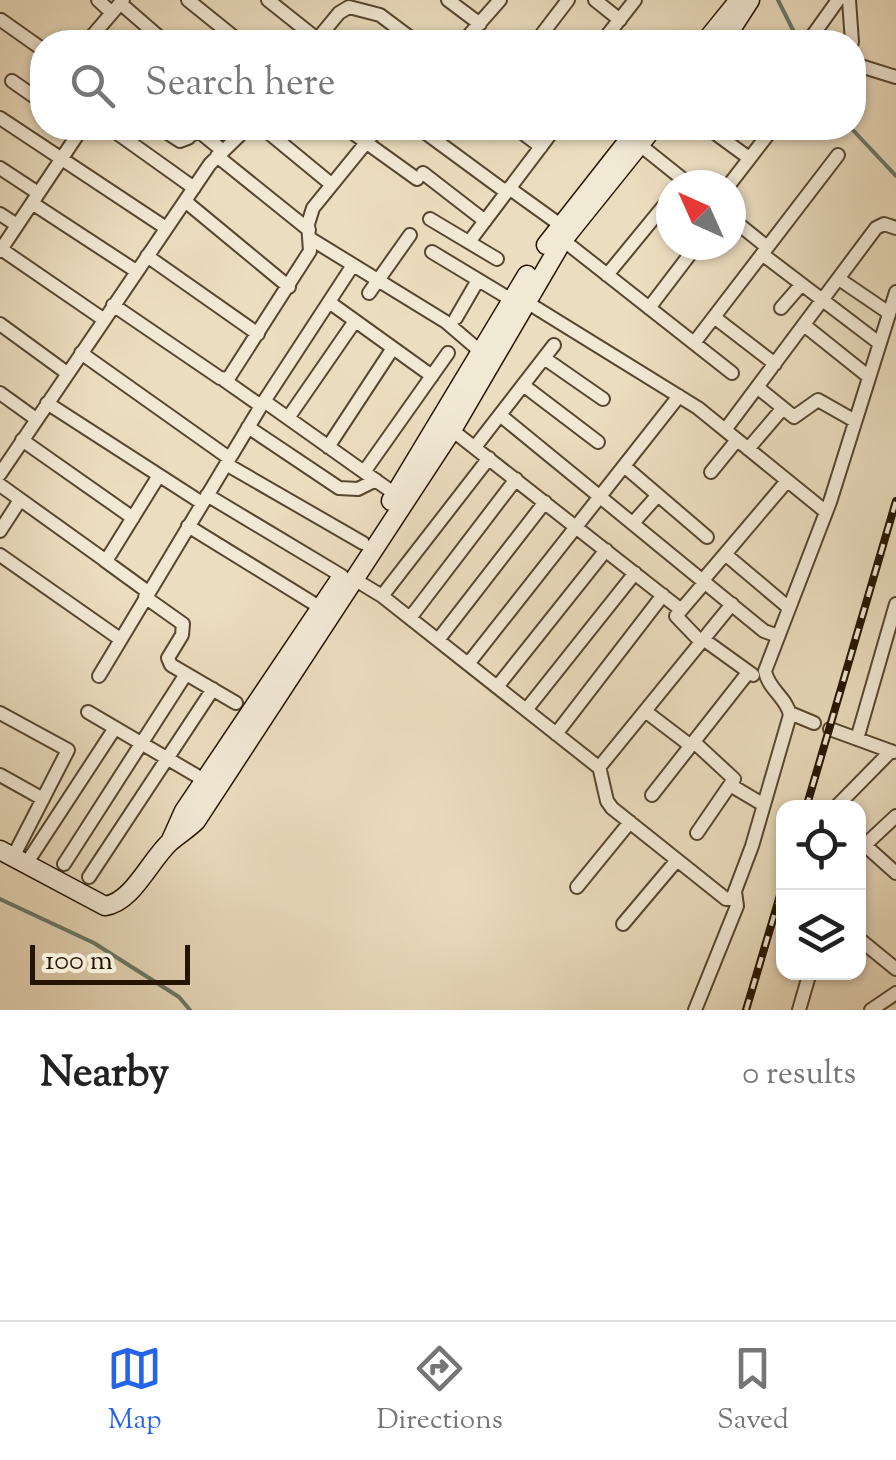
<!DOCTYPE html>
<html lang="en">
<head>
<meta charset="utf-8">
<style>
  :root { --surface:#fff; --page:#f2f2f2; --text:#222; --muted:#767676; --line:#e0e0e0; --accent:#2563eb }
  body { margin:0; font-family:"Sorts Mill Goudy",serif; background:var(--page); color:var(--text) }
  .controls { position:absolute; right:30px; bottom:30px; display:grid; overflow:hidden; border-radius:20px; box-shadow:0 2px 8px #0004 }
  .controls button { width:90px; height:90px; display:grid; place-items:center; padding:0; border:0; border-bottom:2px solid var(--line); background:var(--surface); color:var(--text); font:50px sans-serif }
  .compass { position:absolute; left:656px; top:170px; width:90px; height:90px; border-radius:50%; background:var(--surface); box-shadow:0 2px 8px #0004; rotate:315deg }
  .scale { position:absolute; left:30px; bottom:25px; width:160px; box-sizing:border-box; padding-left:10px; border:5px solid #251400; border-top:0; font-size:28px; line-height:35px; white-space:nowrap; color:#251400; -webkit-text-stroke:8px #f2e9d5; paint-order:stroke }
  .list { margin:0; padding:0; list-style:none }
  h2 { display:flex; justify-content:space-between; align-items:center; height:130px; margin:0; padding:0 40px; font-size:42px }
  h2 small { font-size:32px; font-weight:400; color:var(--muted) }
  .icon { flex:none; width:55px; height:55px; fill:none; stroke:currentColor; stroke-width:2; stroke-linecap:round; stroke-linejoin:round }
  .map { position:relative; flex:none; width:896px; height:1010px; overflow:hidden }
  .search { position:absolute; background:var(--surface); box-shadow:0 2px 8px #0004; left:30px; right:30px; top:30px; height:110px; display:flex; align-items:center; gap:25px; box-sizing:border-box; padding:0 35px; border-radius:40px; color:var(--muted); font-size:38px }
  .sheet { height:310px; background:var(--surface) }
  nav { display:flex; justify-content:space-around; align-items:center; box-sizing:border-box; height:140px; border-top:2px solid var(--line); background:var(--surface); font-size:28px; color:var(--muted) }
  nav a { display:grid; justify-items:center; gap:5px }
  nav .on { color:var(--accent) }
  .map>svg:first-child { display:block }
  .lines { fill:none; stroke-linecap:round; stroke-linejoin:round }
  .stream { stroke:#6a796a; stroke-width:4 }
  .street-casing { stroke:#564630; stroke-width:16 }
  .secondary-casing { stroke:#251400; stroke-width:21 }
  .street { stroke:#f2e9d5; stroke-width:12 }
  .secondary { stroke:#f2e9d5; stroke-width:18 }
  .rail-casing { stroke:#251400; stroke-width:8 }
  .rail { stroke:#f2e9d5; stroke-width:4; stroke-dasharray:11; stroke-linecap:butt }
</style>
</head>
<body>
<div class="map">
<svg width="896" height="1010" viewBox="0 0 896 1010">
  <rect width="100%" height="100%" fill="#ebddbf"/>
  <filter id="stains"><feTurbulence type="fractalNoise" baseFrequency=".002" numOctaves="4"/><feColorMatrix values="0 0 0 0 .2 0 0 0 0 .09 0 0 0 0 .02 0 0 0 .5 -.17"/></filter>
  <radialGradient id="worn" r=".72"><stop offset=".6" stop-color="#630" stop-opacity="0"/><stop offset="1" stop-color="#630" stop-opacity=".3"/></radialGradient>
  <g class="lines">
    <path class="stream" d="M778 0 799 42
      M851 128 896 176
      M0 899 94 943 179 997 190 1010"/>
    <defs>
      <path id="street" d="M98 0 112 13
        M188 0 240 42
        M268 0 317 39
        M448 0 480 24
        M595 0 620 20
        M849 0 852 42
        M120 3 165 42
        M1 20 42 49
        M87 42 123 0
        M315 42 339 13 349 7 380 15 416 42
        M463 42 500 0
        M536 42 568 0
        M602 42 635 0
        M808 42 838 0
        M854 64 896 77
        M12 81 42 102
        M0 118 166 228
        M110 128 194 188
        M160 128 180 141 188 138 197 129
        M195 128 223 151
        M263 128 331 184
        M346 128 417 179
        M419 128 506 192
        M516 128 541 147
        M708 128 749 158
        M640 145 690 185
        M217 156 309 230
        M0 168 38 193
        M423 173 485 221
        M729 185 773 128
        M509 188 559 224
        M185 201 289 287
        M32 203 136 271
        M0 214 17 225
        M731 218 767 247
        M430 219 497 259
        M311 239 446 322 481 352
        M563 240 732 373
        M469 242 555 128
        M1 249 103 319
        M0 251 82 128
        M432 252 515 302
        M762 254 879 343
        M147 256 258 334
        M607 275 671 197
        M839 279 889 313
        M369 293 410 235
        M525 301 698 408 826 512
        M329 302 432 376
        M113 305 220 378 228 379 310 251 308 224 313 208 378 128
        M649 308 697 245
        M781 308 801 285
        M714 317 775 364
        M456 318 478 280
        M0 324 67 373
        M804 325 869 377
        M694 343 838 155
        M81 353 229 458
        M544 358 603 399
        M224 380 261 406
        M523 385 598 442
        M757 387 794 417 818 400 855 421
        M0 393 36 419
        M264 401 395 494
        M47 403 202 503
        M500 415 764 631 778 636
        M288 418 355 321
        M248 427 339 488 358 489 376 480
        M452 430 680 609
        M725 430 876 228 884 224 896 228
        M22 440 133 518
        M328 447 393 348
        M475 447 554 345
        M748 449 783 408
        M226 464 363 543
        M624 466 707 537
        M364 472 448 353
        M711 472 737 440
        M0 474 210 164 247 128
        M0 485 106 561 158 477
        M207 495 342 576 347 585
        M633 523 657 496
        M188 526 321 608
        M0 531 20 500
        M725 554 789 608
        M0 555 120 639
        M104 560 148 592
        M354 579 382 596 597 766 601 765 732 604
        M703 580 787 481
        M382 596 489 458
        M145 597 183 624 182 635 168 658 171 665 236 703
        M410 618 516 479
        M703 639 753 675
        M438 640 545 502
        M701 642 676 616 705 582
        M468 664 679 396
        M99 676 261 406 353 265
        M497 687 606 550
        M526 710 635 573
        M645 711 691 746
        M88 712 204 780
        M0 713 68 750 13 857
        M790 713 814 723
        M830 729 893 752
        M556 734 663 595
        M857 739 896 604
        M694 742 734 779 697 833
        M599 766 607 801 612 808 726 899H732L752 846 790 715C787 698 768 689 765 671L830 502 896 292
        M0 775 43 799
        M732 786 764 805
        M652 795 747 674
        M835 808 891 751
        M858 839 896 873
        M866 844 896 816
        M26 864 115 728
        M64 864 186 674
        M89 877 213 689
        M577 887 630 822
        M623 924 677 860
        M858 938 896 969
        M695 1010 737 906 735 892
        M799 1010 810 972
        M871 1010 896 993"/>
      <path id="secondary" d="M705 42 739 0
        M723 42 750 0
        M546 245 638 128
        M391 501 527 275
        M171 840 184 811 338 582
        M0 850 105 906C133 902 150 860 170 842 178 835 188 829 196 821L452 430 563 240 653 128"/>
    </defs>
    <use href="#street" class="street-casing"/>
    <use href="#secondary" class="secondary-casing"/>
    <use href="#street" class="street"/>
    <use href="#secondary" class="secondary"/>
    <defs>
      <path id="rail" d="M806 808 896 501
        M746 1010 784 882"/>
    </defs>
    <use href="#rail" class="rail-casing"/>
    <use href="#rail" class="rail"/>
  </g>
  <rect width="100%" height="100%" filter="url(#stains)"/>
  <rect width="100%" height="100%" fill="url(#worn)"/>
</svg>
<div class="controls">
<button><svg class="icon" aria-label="locate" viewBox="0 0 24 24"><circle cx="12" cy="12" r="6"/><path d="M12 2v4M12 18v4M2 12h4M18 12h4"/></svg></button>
<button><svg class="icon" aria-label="layers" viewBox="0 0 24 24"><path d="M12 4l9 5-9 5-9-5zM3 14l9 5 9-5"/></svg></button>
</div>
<svg class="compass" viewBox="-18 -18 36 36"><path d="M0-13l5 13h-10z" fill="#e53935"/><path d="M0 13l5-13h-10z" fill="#767676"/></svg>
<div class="scale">100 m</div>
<div class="search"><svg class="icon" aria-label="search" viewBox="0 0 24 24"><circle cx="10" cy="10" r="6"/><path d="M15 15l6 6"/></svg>Search here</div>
</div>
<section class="sheet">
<h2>Nearby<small>0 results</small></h2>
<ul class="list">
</ul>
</section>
<nav>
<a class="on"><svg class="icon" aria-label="map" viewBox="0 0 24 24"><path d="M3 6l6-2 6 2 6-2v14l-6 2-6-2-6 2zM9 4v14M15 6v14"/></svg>Map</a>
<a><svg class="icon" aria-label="directions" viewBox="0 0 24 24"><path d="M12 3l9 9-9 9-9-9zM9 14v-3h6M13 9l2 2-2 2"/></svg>Directions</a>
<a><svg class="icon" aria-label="saved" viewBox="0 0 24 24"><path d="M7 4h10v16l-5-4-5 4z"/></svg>Saved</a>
</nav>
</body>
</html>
